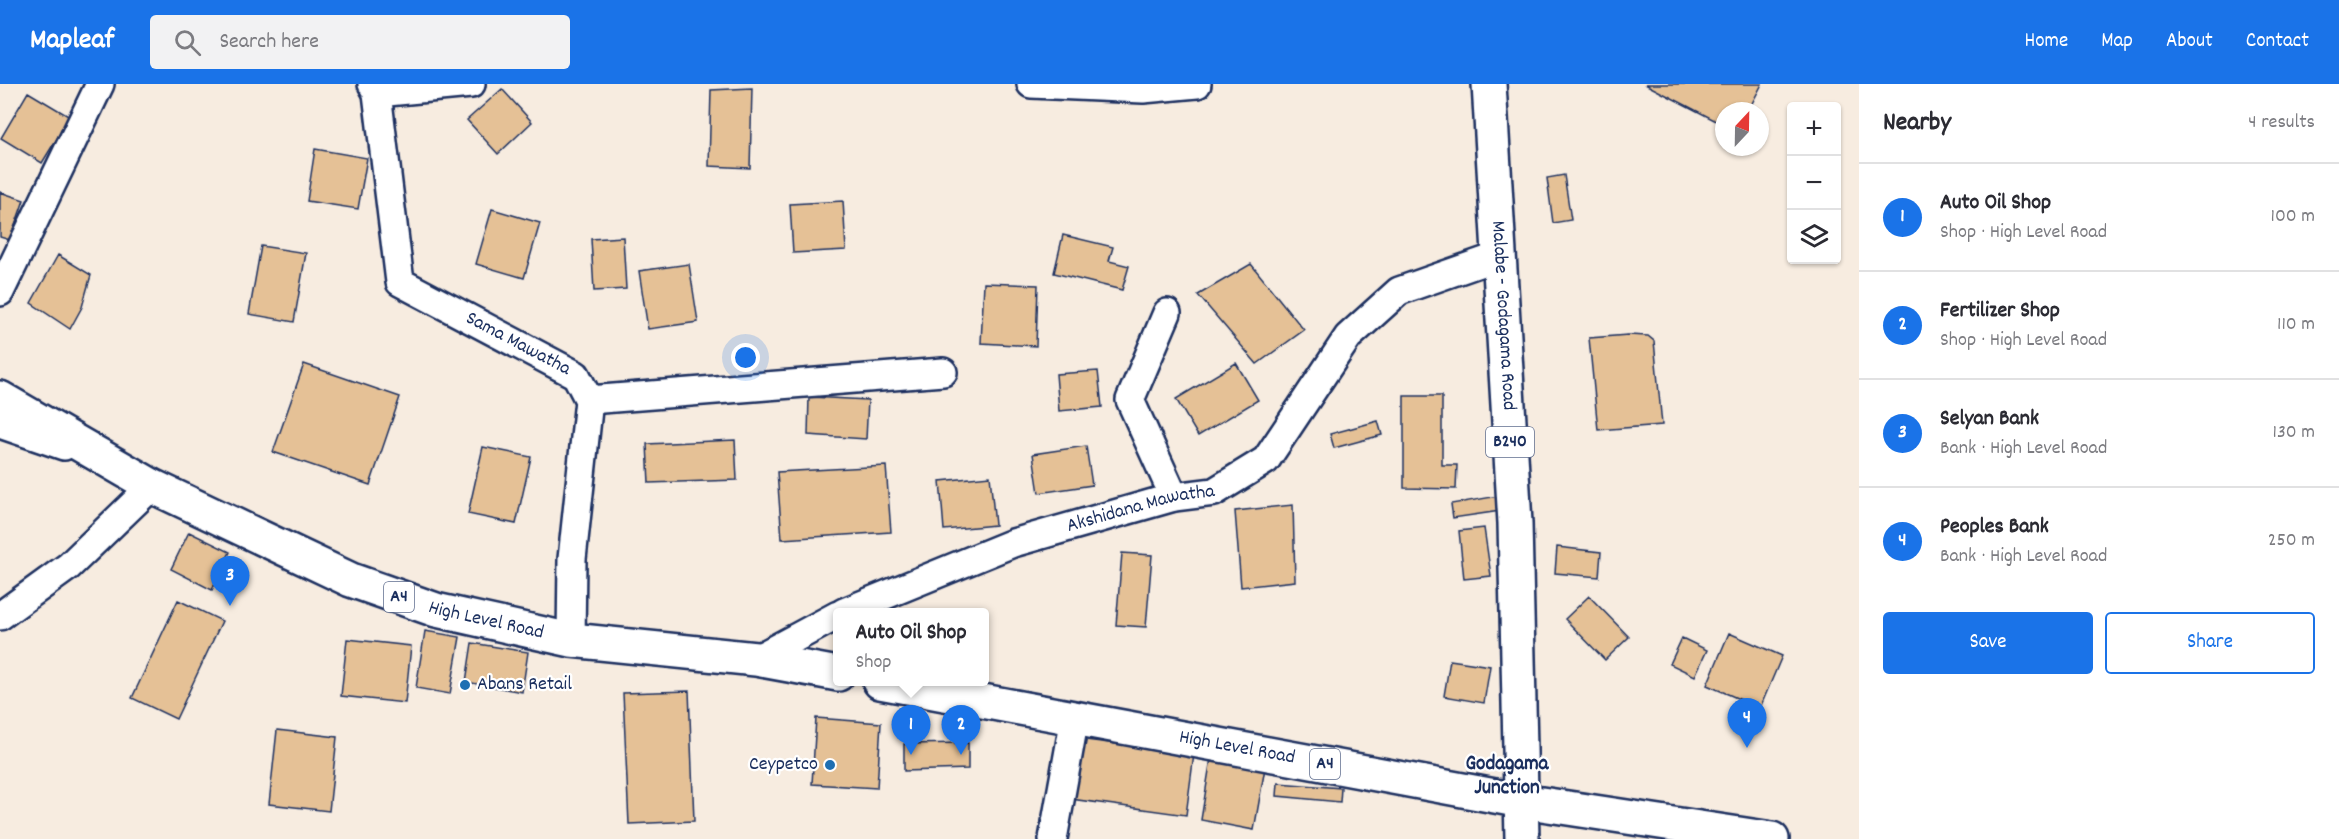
<!DOCTYPE html>
<html lang="en">
<head>
<meta charset="utf-8">
<style>
  :root { --surface:#fff; --page:#f2f2f3; --text:#2b2b33; --muted:#7c7c81; --line:#e1e1e2; --accent:#1a73e8 }
  body { margin:0; font-family:Dekko,sans-serif; background:var(--page); color:var(--text) }
  .controls { position:absolute; right:18px; top:18px; display:grid; overflow:hidden; border-radius:6px; box-shadow:0 2px 4px #0004 }
  .controls button { width:54px; height:54px; display:grid; place-items:center; padding:0; border:0; border-bottom:2px solid var(--line); background:var(--surface); color:var(--text); font:30px sans-serif }
  .compass { position:absolute; left:1715px; top:18px; width:54px; height:54px; border-radius:50%; background:var(--surface); box-shadow:0 2px 4px #0004; rotate:22deg }
  .you { position:absolute; left:746px; top:274px; width:21px; height:21px; margin:-15px; border:4px solid #fff; border-radius:50%; background:#1a73e8; box-shadow:0 0 0 9px #1a73e833 }
  .badge { display:grid; place-items:center; width:39px; height:39px; border-radius:50%; background:var(--accent); color:#fff; font-size:20px; font-weight:700 }
  .pin { position:absolute; translate:-50% -50px; filter:drop-shadow(0 2px 3px #0008) }
  .pin::after { content:''; position:absolute; top:32px; width:21px; height:18px; background:inherit; clip-path:polygon(0 0,100% 0,50% 100%) }
  .popup { position:absolute; left:833px; top:524px; width:156px; height:78px; box-sizing:border-box; display:grid; place-content:center; border-radius:6px; background:var(--surface); filter:drop-shadow(0 2px 4px #0005); font-size:20px; white-space:nowrap; color:var(--muted) }
  .popup b { font-size:22px; color:var(--text) }
  .popup::after { content:''; position:absolute; left:50%; top:100%; margin-left:-12px; border:12px solid transparent; border-top-color:var(--surface) }
  .list { margin:0; padding:0; list-style:none }
  h2 { display:flex; justify-content:space-between; align-items:center; height:78px; margin:0; padding:0 24px; font-size:26px }
  h2 small { font-size:20px; font-weight:400; color:var(--muted) }
  .list li { display:grid; grid-template-columns:39px 1fr auto; gap:18px; align-items:center; box-sizing:border-box; height:108px; padding:0 24px; border-top:2px solid var(--line) }
  .list b { display:block; font-size:22px; white-space:nowrap }
  .list p { margin:0; font-size:20px; white-space:nowrap; color:var(--muted) }
  .list em { font-size:20px; font-style:normal; color:var(--muted) }
  .actions { display:flex; gap:12px; padding:18px 24px }
  .actions a { flex:1; padding:14px 0; border:2px solid var(--accent); border-radius:6px; text-align:center; font-size:21px; color:var(--accent) }
  .actions .main { background:var(--accent); color:#fff }
  .icon { flex:none; width:33px; height:33px; fill:none; stroke:currentColor; stroke-width:2; stroke-linecap:round; stroke-linejoin:round }
  .map { position:relative; flex:none; width:1859px; height:755px; overflow:hidden }
  header { display:flex; align-items:center; gap:36px; box-sizing:border-box; height:84px; padding:0 30px; background:var(--accent); color:#fff }
  header strong { font-size:28px }
  nav { display:flex; gap:33px; margin-inline-start:auto; font-size:21px }
  .search { width:420px; height:54px; background:var(--page); display:flex; align-items:center; gap:15px; box-sizing:border-box; padding:0 21px; border-radius:6px; color:var(--muted); font-size:22px }
  main { display:flex }
  aside { flex:1; background:var(--surface) }
  .map>svg:first-child { display:block }
  .building { fill:#e5c196; stroke:#1b2f5e; stroke-width:1.5 }
  .lines { fill:none; stroke-linecap:round; stroke-linejoin:round }
  .minor-casing { stroke:#1b2f5e; stroke-width:32 }
  .primary-casing { stroke:#1b2f5e; stroke-width:38 }
  .trunk-casing { stroke:#1b2f5e; stroke-width:38 }
  .minor { stroke:#fff; stroke-width:27 }
  .primary { stroke:#fff; stroke-width:33 }
  .trunk { stroke:#fff; stroke-width:33 }
  .poi-dot { fill:#1f6fb2; stroke:#fff; stroke-width:2 }
  .labels { text-anchor:middle; dominant-baseline:central; stroke-width:4.5; stroke-linejoin:round; paint-order:stroke }
  .shield { fill:#fff; stroke:#5f6d8e; stroke-width:1.5 }
  .shield-label { font-size:18px; font-weight:bold; fill:#1b2f5e }
  .street-label { font-size:20px; fill:#1b2f5e; stroke:#fff }
  .poi-label { font-size:20px; fill:#1b2f5e; stroke:#fff; text-anchor:start }
  .neighbourhood-label { font-size:21px; font-weight:bold; fill:#1b2f5e; stroke:#fff }
</style>
</head>
<body>
<header>
<strong>Mapleaf</strong>
<div class="search"><svg class="icon" aria-label="search" viewBox="0 0 24 24"><circle cx="10" cy="10" r="6"/><path d="M15 15l6 6"/></svg>Search here</div>
<nav><a>Home</a><a>Map</a><a>About</a><a>Contact</a></nav>
</header>
<main>
<div class="map">
<svg width="1859" height="755" viewBox="0 0 1859 755">
  <rect width="100%" height="100%" fill="#f7ece0"/>
  <filter id="ink" filterUnits="userSpaceOnUse"><feTurbulence type="fractalNoise" baseFrequency=".0167" numOctaves="2"/><feDisplacementMap in="SourceGraphic" scale="12" xChannelSelector="R" yChannelSelector="G"/><feConvolveMatrix kernelMatrix="1 2 1 2 8 2 1 2 1" color-interpolation-filters="sRGB"/></filter>
  <g filter="url(#ink)">
    <path class="building" d="M1645 0H1762L1748 27H1724V41Z
      M752 4 750 84 709 82 711 6Z
      M502 5 532 38 498 70 467 36Z
      M28 8 70 33 42 79 1 54Z
      M315 65 367 74 358 125 307 117Z
      M1564 91 1571 136 1553 139 1547 94Z
      M0 108 24 116 10 156 0 153Z
      M843 117 846 166 793 169 790 120Z
      M492 125 540 139 524 194 476 180Z
      M1063 151 1113 163 1109 177 1129 182 1122 206 1054 189Z
      M623 153 626 205 594 207 591 155Z
      M261 162 306 169 294 238 249 230Z
      M58 171 91 191 82 223 70 245 31 219Z
      M689 180 698 238 648 245 639 187Z
      M1251 180 1304 246 1257 280 1198 211Z
      M984 199 1038 201 1036 262 981 259Z
      M1628 251 1648 252 1654 257 1662 341 1598 346 1589 254Z
      M1236 279 1258 316 1198 352 1176 315Z
      M304 280 400 313 370 401 273 368Z
      M1098 287 1102 323 1059 327 1056 290Z
      M1404 312H1442V381H1457L1456 405 1404 404Z
      M809 313 868 316 866 355 808 351Z
      M1378 337 1382 351 1334 364 1330 350Z
      M735 356 737 396 649 399 647 360Z
      M1086 362 1092 401 1039 409 1033 370Z
      M483 363 531 373 516 440 468 430Z
      M886 382 891 448 782 455 777 388Z
      M990 392 995 441 944 446 940 397Z
      M1498 412 1500 427 1453 434 1451 420Z
      M1293 421 1295 497 1241 503 1235 427Z
      M1484 444 1491 492 1464 495 1459 447Z
      M189 448 230 468 212 506 171 485Z
      M1557 463 1601 468 1599 493 1555 489Z
      M1122 469 1152 471 1146 543 1116 541Z
      M1589 512 1629 553 1605 576 1565 535Z
      M178 516 222 537 176 635 132 614Z
      M425 547 460 553 450 610 416 604Z
      M1729 549 1782 572 1760 624 1707 601Z
      M1682 554 1707 566 1695 592 1670 580Z
      M347 555 411 562 405 619 341 612Z
      M472 559 528 568 522 608 466 598Z
      M1450 576 1490 582 1484 619 1444 612Z
      M689 607 694 737 629 740 623 609Z
      M816 634 881 639 877 704 812 700Z
      M277 646 337 653 329 727 269 720Z
      M1078 655 1194 670 1186 731 1071 715Z
      M968 659V685L904 687V660Z
      M1211 674 1265 684 1254 746 1201 736Z
      M1278 699 1341 704 1340 718 1277 712Z"/>
    <g class="lines">
      <defs>
        <g id="minor">
          <path id="s1" d="M372 0 377 9 400 198 576 291 589 316 572 475 571 556"/>
          <path d="M1031 0 1143 5 1197 0"/>
          <path d="M377 9 471 0"/>
          <path d="M0 208 100 0"/>
          <path d="M1167 229 1130 316 1174 413"/>
          <path d="M589 316 943 288"/>
          <path d="M0 340 64 362"/>
          <path id="s2" d="M844 528 1013 459 1174 413 1214 408 1266 376 1348 253 1399 207 1499 172"/>
          <path d="M0 532 69 482 152 402"/>
          <path d="M756 575 838 531"/>
          <path d="M1053 755 1075 633"/>
        </g>
        <g id="primary">
          <path id="s3" d="M1489 0 1515 439 1522 755"/>
        </g>
        <g id="trunk">
          <path id="s4" d="M0 314 152 402 351 496 436 526 571 556 756 575 838 590"/>
          <path id="s5" d="M880 598 1522 717 1772 755"/>
        </g>
      </defs>
      <use href="#minor" class="minor-casing"/>
      <use href="#primary" class="primary-casing"/>
      <use href="#trunk" class="trunk-casing"/>
      <use href="#minor" class="minor"/>
      <use href="#primary" class="primary"/>
      <use href="#trunk" class="trunk"/>
    </g>
  </g>
  <g class="poi-dot">
    <circle cx="465" cy="601" r="6"/>
    <circle cx="830" cy="681" r="6"/>
  </g>
  <g class="labels">
    <g class="shield">
      <rect x="1486" y="343" width="48" height="30" rx="4.5"/>
      <rect x="384" y="498" width="30" height="30" rx="4.5"/>
      <rect x="1310" y="665" width="30" height="30" rx="4.5"/>
    </g>
    <g class="shield-label">
      <text x="1510" y="358">B240</text>
      <text x="399" y="513">A4</text>
      <text x="1325" y="680">A4</text>
    </g>
    <g class="street-label">
      <text stroke="none"><textPath href="#s3" startOffset="232">Malabe - Godagama Road</textPath></text>
      <text stroke="none"><textPath href="#s1" startOffset="334">Sama Mawatha</textPath></text>
      <text stroke="none"><textPath href="#s2" startOffset="315">Akshidana Mawatha</textPath></text>
      <text stroke="none"><textPath href="#s4" startOffset="537">High Level Road</textPath></text>
      <text stroke="none"><textPath href="#s5" startOffset="363">High Level Road</textPath></text>
    </g>
    <g class="poi-label">
      <text x="477" y="601">Abans Retail</text>
      <text x="818" y="681" text-anchor="end">Ceypetco</text>
    </g>
    <g class="neighbourhood-label">
      <text x="1507" y="681">Godagama<tspan x="1507" dy="24">Junction</tspan></text>
    </g>
  </g>
</svg>
<div class="controls">
<button>+</button>
<button>−</button>
<button><svg class="icon" aria-label="layers" viewBox="0 0 24 24"><path d="M12 4l9 5-9 5-9-5zM3 14l9 5 9-5"/></svg></button>
</div>
<svg class="compass" viewBox="-18 -18 36 36"><path d="M0-13l5 13h-10z" fill="#e53935"/><path d="M0 13l5-13h-10z" fill="#7c7c81"/></svg>
<div class="you"></div>
<div class="pin badge" style="left:911px;top:671px">1</div>
<div class="popup"><b>Auto Oil Shop</b>Shop</div>
<div class="pin badge" style="left:961px;top:671px">2</div>
<div class="pin badge" style="left:230px;top:522px">3</div>
<div class="pin badge" style="left:1747px;top:664px">4</div>
</div>
<aside>
<h2>Nearby<small>4 results</small></h2>
<ul class="list">
<li><span class="badge">1</span><div><b>Auto Oil Shop</b><p>Shop · High Level Road</p></div><em>100 m</em></li>
<li><span class="badge">2</span><div><b>Fertilizer Shop</b><p>Shop · High Level Road</p></div><em>110 m</em></li>
<li><span class="badge">3</span><div><b>Selyan Bank</b><p>Bank · High Level Road</p></div><em>130 m</em></li>
<li><span class="badge">4</span><div><b>Peoples Bank</b><p>Bank · High Level Road</p></div><em>250 m</em></li>
</ul>
<div class="actions"><a class="main">Save</a><a>Share</a></div>
</aside>
</main>
</body>
</html>
